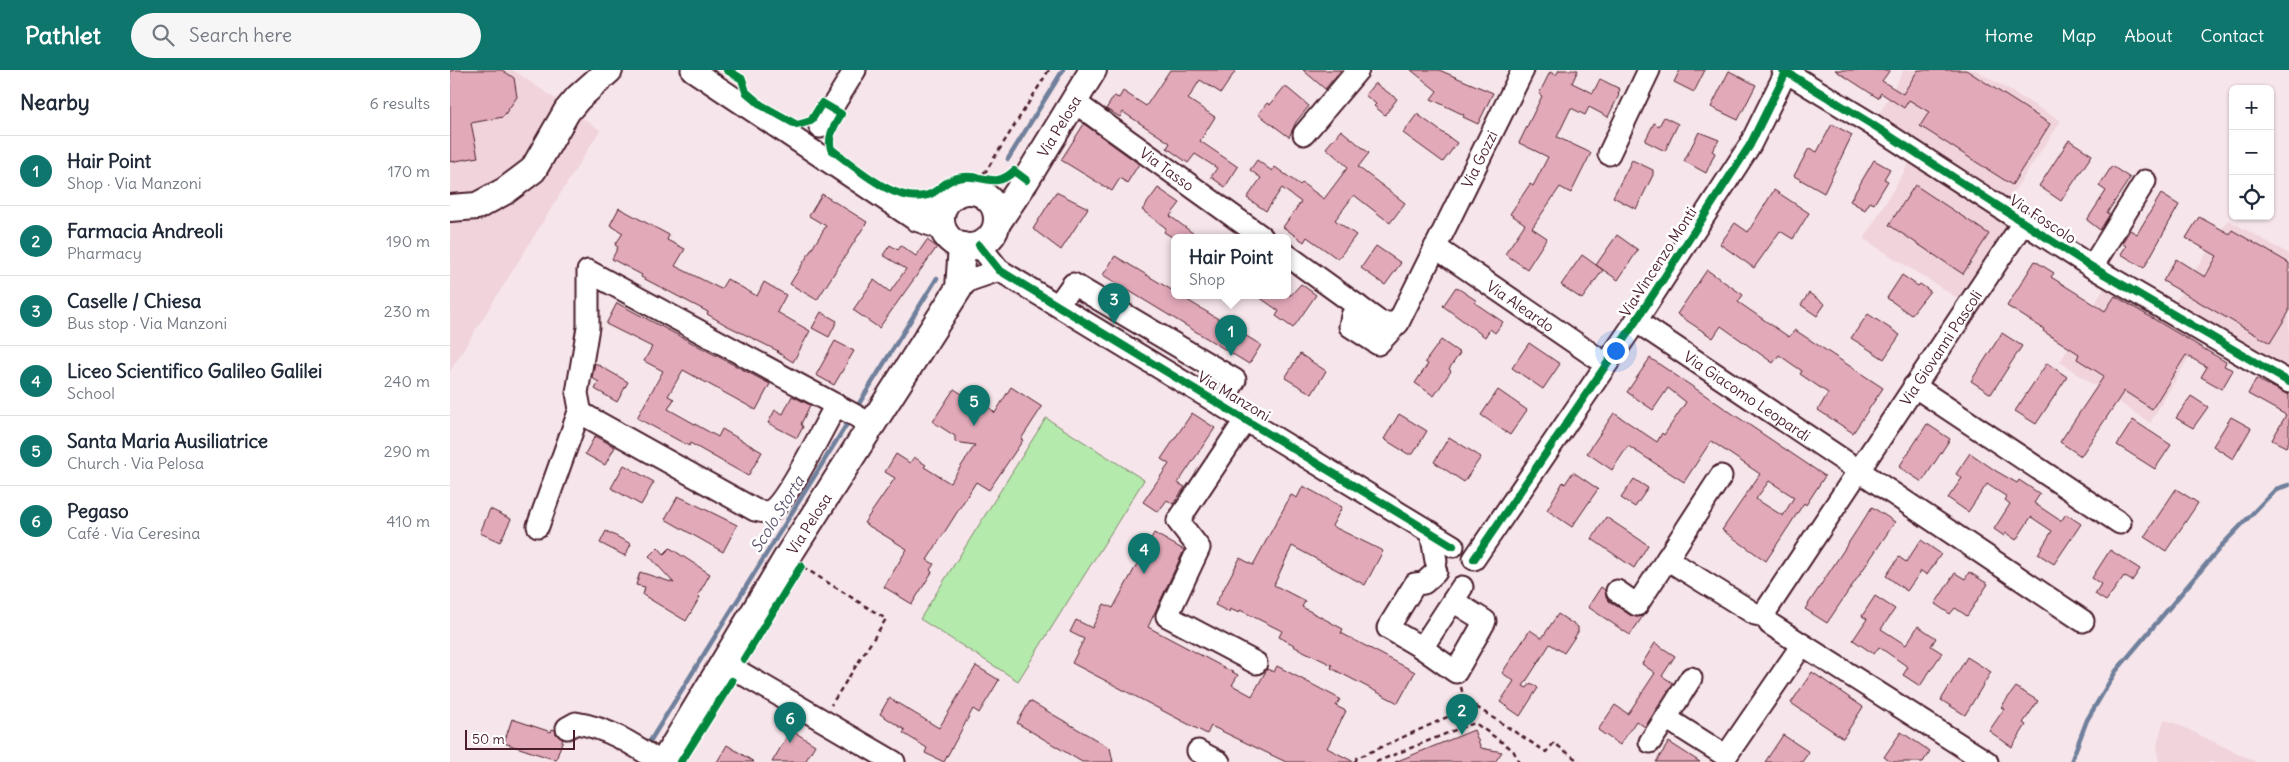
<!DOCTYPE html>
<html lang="en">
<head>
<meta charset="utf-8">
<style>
  :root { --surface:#fff; --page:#f6f6f7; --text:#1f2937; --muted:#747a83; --line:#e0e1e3; --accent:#0f766e }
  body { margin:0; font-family:Delius,sans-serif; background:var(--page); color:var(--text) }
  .controls { position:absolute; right:15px; top:15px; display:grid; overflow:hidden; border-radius:8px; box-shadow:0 1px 4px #0004 }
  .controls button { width:45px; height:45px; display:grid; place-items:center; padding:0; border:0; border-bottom:1px solid var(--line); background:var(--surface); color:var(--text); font:25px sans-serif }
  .scale { position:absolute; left:15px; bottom:12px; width:110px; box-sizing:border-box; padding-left:5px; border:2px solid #4a1f2b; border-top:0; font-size:14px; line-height:18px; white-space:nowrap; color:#4a1f2b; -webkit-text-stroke:4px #fff; paint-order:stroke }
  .you { position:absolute; left:1165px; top:280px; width:18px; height:18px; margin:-12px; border:4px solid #fff; border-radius:50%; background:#1a73e8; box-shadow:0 0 0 8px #1a73e833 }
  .badge { display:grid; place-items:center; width:32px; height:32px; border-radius:50%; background:var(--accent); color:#fff; font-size:16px; font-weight:700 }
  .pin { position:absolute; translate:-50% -41px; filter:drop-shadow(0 1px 2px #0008) }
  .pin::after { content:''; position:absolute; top:26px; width:18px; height:15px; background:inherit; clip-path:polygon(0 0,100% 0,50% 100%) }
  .popup { position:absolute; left:721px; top:164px; width:120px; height:65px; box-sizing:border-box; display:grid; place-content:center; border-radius:8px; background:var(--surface); filter:drop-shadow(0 1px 4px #0005); font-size:16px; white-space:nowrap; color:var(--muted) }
  .popup b { font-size:19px; color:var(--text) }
  .popup::after { content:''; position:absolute; left:50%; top:100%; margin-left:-10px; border:10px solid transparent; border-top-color:var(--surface) }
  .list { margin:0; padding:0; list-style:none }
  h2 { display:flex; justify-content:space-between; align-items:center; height:65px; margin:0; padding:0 20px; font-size:21px }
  h2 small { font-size:16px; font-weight:400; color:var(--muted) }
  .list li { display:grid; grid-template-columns:32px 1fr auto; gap:15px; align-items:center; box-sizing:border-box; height:70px; padding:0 20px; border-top:1px solid var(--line) }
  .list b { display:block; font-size:19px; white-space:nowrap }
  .list p { margin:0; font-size:16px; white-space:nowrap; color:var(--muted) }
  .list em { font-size:16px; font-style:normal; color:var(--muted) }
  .icon { flex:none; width:28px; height:28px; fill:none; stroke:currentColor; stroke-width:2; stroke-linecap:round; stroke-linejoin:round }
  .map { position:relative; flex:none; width:1839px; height:692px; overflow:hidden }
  header { display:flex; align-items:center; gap:30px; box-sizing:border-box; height:70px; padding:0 25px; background:var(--accent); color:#fff }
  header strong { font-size:24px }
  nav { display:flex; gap:28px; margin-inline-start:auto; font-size:18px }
  .search { width:350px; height:45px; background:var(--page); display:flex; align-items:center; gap:12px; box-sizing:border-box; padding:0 18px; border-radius:28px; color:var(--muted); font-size:19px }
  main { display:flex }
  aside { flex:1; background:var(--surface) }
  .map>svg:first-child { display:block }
  .built { fill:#f0d3db }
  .green { fill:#b4eaac; stroke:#7f846c }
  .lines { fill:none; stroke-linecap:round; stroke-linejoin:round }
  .stream { stroke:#70809c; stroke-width:4.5 }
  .building { fill:#e2a9b9; stroke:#4a1f2b; fill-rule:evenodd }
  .minor-casing { stroke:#4a1f2b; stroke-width:25 }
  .major-casing { stroke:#4a1f2b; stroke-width:30 }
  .path { stroke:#4a1f2b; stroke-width:2.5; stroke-dasharray:5 4; stroke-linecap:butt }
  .minor { stroke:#fff; stroke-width:21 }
  .major { stroke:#fff; stroke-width:26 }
  .cycleway-casing { stroke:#fff; stroke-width:11 }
  .cycleway { stroke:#00873e; stroke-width:8 }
  .labels { text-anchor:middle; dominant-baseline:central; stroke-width:5; stroke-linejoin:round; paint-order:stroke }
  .street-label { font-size:15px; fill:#4a1f2b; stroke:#fff }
  .water-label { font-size:16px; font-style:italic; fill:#60576d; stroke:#fff }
</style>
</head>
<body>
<header>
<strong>Pathlet</strong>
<div class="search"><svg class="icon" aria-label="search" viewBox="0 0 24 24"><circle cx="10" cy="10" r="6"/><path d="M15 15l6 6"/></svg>Search here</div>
<nav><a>Home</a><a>Map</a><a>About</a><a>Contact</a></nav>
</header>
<main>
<aside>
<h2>Nearby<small>6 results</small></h2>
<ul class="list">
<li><span class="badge">1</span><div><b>Hair Point</b><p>Shop · Via Manzoni</p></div><em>170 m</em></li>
<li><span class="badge">2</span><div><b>Farmacia Andreoli</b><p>Pharmacy</p></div><em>190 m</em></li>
<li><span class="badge">3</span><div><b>Caselle / Chiesa</b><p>Bus stop · Via Manzoni</p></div><em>230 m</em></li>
<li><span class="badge">4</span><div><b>Liceo Scientifico Galileo Galilei</b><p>School</p></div><em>240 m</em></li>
<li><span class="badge">5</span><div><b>Santa Maria Ausiliatrice</b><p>Church · Via Pelosa</p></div><em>290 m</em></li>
<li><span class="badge">6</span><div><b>Pegaso</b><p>Café · Via Ceresina</p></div><em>410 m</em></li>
</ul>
</aside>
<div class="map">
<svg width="1839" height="692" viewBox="0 0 1839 692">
  <rect width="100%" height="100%" fill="#f6e5ea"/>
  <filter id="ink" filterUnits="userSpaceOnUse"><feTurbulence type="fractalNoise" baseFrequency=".02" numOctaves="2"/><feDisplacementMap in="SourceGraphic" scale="10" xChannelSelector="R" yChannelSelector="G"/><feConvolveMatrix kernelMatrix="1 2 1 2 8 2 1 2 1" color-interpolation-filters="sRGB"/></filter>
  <g filter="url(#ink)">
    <path class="built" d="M0 0H63L150 60 0 301Z
      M1454 0H1525L1611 51 1552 139 1562 146 1509 229 1414 169 1461 90 1423 55Z
      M1778 150 1839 184V301L1724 234Z
      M1658 212 1750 268 1700 353 1610 292Z
      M1714 650 1722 652 1806 692H1709L1707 675Z"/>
    <path class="green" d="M596 348 694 410 568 611 470 549Z"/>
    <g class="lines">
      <path class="stream" d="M558 89 613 0
        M405 340 487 208
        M197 676 400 349
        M1621 692 1637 650 1666 601 1773 474 1826 419 1839 415"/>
    </g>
    <path class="building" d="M6 0H52L64 8 67 27 53 47 21 53 28 87 0 92V1Z
      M720 0H786L771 23 750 10 738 29 765 47 750 71 788 97 775 117 761 107 767 98 745 84 738 93 717 78 720 73 673 42 670 47 656 39 664 26 669 28 673 21 696 36Z
      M853 0H891L875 19Z
      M961 0H989L1043 23 1028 54 1013 47 1014 45 981 29 987 21Z
      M1109 0H1128L1122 13 1143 23 1150 9 1170 19 1168 24 1169 25 1158 47 1139 37 1135 45 1121 38 1107 67 1141 83 1121 123 1110 117 1082 158 1097 168 1077 199 1055 184 1075 154 1060 144 1080 114 1083 116 1098 87 1069 73 1092 26 1089 24 1100 2 1106 5Z
      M1230 0H1255L1244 22 1224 12Z
      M1385 0H1440L1432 11 1453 24 1468 0H1516L1600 54 1562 115 1470 56 1479 42 1459 30 1454 38 1431 23 1428 28Z
      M1279 1 1306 15 1288 50 1261 37Z
      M925 13 947 29 935 45 924 36 926 34 915 25Z
      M835 16 859 36 846 52 839 67 808 44 817 33 820 35Z
      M967 44 1007 73 993 92 953 63Z
      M1214 47 1228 54 1215 81 1195 71 1204 53 1209 56Z
      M634 54 689 94 677 113 670 108 662 121 611 90Z
      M1382 54 1402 65 1374 123 1344 106 1359 78 1367 82Z
      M891 60 919 83 908 97 955 133 940 153 904 125 885 150 906 165 888 189 857 167 854 172 833 157 851 132 832 118 816 141 797 128 811 108 800 100 807 90 822 101 825 97 850 115 852 113 874 129 898 97 876 78Z
      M1249 62 1269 70 1262 81 1265 83 1256 103 1234 91Z
      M1619 70 1642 85 1611 131 1589 116Z
      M1182 90 1203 100V105L1186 139 1163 127Z
      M1424 90 1440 99 1434 109 1438 111 1424 134 1420 132 1415 140 1400 131Z
      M1662 96 1680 108 1657 143 1660 144 1650 160 1637 150 1656 121 1649 116Z
      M1465 115 1539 164 1513 204 1439 155Z
      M708 118 730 133 720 146 748 167H722L714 162 716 158 692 140Z
      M1324 120 1359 143 1343 169 1330 161 1304 198 1270 174 1285 153 1298 162Z
      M606 122 638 138 611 180 583 159Z
      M372 124 417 152 367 230 340 214 376 156 359 146Z
      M1711 124 1729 135 1694 198 1671 184 1676 176 1672 173 1680 160 1687 164Z
      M169 138 219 165 217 170 235 179 225 196 271 219 277 209 307 226 314 212 336 225 327 242 360 261 343 292 327 282 328 281 276 255 257 244 258 242 191 207 192 205 162 189 168 177 165 175 173 163 160 155Z
      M1749 147 1780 164 1782 160 1839 193V242L1820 273 1713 211 1726 189 1755 207 1767 186 1736 168Z
      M1167 165 1188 180 1168 210 1146 195Z
      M477 170 487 177 429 258 403 240 424 210 440 222 456 199 433 185 440 175 448 180 451 176 466 186Z
      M926 176 951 193 935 215 911 198Z
      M1132 185 1153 200 1132 229 1111 215Z
      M665 186 725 222V225H729L811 275 799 294 653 205Z
      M1585 191 1604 203 1601 207 1655 241 1665 226 1776 292 1774 296 1783 300 1772 319 1751 307 1757 297 1736 285 1702 339 1674 321 1631 386 1610 372 1654 306 1627 289 1629 284 1593 261 1594 259 1557 236Z
      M1257 200 1293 225 1288 232 1339 267 1345 260 1433 318 1403 363 1368 340 1378 323 1350 304 1352 301 1329 285 1323 293 1271 256 1263 268 1227 244Z
      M1452 205 1468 216 1470 214 1480 221 1461 245 1437 228Z
      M851 214 866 225 843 258 826 246 829 241 806 225H841Z
      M1006 217 1027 231 1025 233 1053 252 1045 263 1040 259 1035 267 993 236Z
      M1359 223 1375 234 1367 246 1351 235Z
      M167 233 320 314 306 340 233 300 218 326 224 329 218 339 268 367 272 359 312 382 298 406 240 373 239 376 187 348 213 301 194 291 202 277 156 254Z
      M371 242 387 251 379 267 362 258Z
      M1418 244 1450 265 1434 289 1401 268Z
      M1552 263 1572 276 1541 324 1521 311Z
      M991 270 1010 283 999 299 1001 301 984 326 965 313 978 294 975 292Z
      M385 271 404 281 384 315 366 305Z
      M1079 273 1110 294 1093 319 1062 298Z
      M850 284 876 301 862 324 835 308Z
      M1200 288 1375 406 1356 435 1354 433 1316 491 1272 460 1310 404 1261 371 1234 412 1178 376 1162 400 1137 383 1164 343 1207 372 1212 363 1214 365 1236 332 1218 318 1203 340 1177 322ZM1319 411 1344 427 1333 446 1306 429Z
      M145 293 178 312 167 332 145 319 149 312 142 308Z
      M1597 293 1617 307 1586 354 1565 341Z
      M1806 309 1839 325V371L1836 377 1822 370 1836 345 1798 324Z
      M561 317 592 337 571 369 573 370 539 420 526 412 477 490 484 494 480 500 482 502 462 534 434 517 457 479 414 453 445 408 435 402 446 384 460 393 464 387 476 395 474 397 500 413 525 375 505 372V366L483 352 487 345 504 319 525 332 531 330 545 343Z
      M1048 320 1077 340 1060 365 1031 345Z
      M342 326 360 335 351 354 353 357 347 368 318 353 325 340 333 344Z
      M1741 326 1758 337 1743 358 1726 348Z
      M742 343 765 358 728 413 735 417 723 434 717 430 708 442 693 432 719 394 711 389Z
      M949 344 977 361 963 384H958L934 369Z
      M1781 347 1801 358 1783 389 1763 376Z
      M1683 350 1721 375 1705 399 1667 375Z
      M1477 354 1500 369 1472 412 1449 397Z
      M145 366 165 377 155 395 135 384Z
      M999 367 1031 387 1014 412 984 392Z
      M1520 383 1546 401 1567 413 1569 410 1590 424 1584 433 1611 451 1616 444 1631 454 1604 494 1588 484 1602 461 1581 447 1566 470 1556 463 1554 466 1544 459 1560 434 1555 430 1557 427 1537 414 1518 442 1498 428 1512 408 1506 404Z
      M174 395 204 412 191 435 161 418Z
      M1123 402 1148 419 1122 457 1097 440 1113 412 1115 414Z
      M1184 409 1198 418 1185 437 1171 428Z
      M853 416 892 437 882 456 933 481 915 515 842 476 824 515 855 531 852 537 893 559 891 563 965 602 948 633 881 598 882 595 843 576 844 575 829 567 832 561 790 540 789 543 780 539 779 542 765 535 790 488 803 495 841 425 847 428Z
      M1726 419 1748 433 1716 481 1694 467Z
      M228 426 287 455 273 482 215 449Z
      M1422 437 1445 452 1377 553 1355 539Z
      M40 439 61 449 50 472 30 463Z
      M1156 447 1198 475 1184 498 1142 469Z
      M156 461 181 474 175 486 150 473Z
      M704 463 734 480 698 557 788 605 782 615 802 626 817 599 824 602 827 596 890 629 886 636 896 641 877 678 904 692H836L761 656 757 664 622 593 634 569 620 562 626 550 642 558 654 534 663 538Z
      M1471 470 1491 484 1477 505 1471 501 1457 521 1436 506 1449 487 1456 492Z
      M208 477 214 484 220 478 260 504 248 525 250 527 236 551 193 525 195 517 186 515 190 502 224 513 199 486Z
      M1660 480 1690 499 1682 511 1674 506 1656 531 1645 524 1651 514 1642 508Z
      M1519 502 1538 514 1517 546 1505 538 1500 544 1485 534 1505 503 1515 509Z
      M1151 517 1155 520 1156 526 1159 531 1180 545 1187 547 1193 546 1180 565 1138 537Z
      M1425 526 1445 539 1431 559 1456 575 1468 556 1486 568 1481 576 1492 583 1470 616 1453 605 1458 597 1429 577 1424 584 1403 570 1417 549 1412 546Z
      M1108 544 1128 557V562L1114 583 1100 574 1073 616 1077 618 1081 613 1088 618 1070 646 1050 632 1064 611 1052 603 1080 560 1092 568Z
      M1205 573 1225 586 1212 606 1223 613 1195 657 1186 651 1170 675 1148 660 1165 635 1178 644 1205 603 1192 594Z
      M1517 587 1541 602 1515 645 1491 630Z
      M526 596 549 610 529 643 523 639 494 692 475 683 477 678 453 663 455 660 430 644 439 628 489 658Z
      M1362 602 1413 637 1393 668 1341 633Z
      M1566 617 1588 631 1573 653 1576 655 1562 677 1539 661 1554 639 1551 637Z
      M580 631 660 678 663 692H632L567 653Z
      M62 649 101 662 102 659 105 660 106 664 113 669 106 690 54 673Z
      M341 660 365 675 355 692H322Z
      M1024 660 1031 678 1052 682 1045 692H945Z
      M1451 662 1480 681 1473 692H1441L1434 687Z
      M1333 665 1359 682 1352 692H1315Z
      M1219 672 1250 692H1206Z
      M277 675 304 692H267Z"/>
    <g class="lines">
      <defs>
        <g id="minor">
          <path d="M242 0 466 150 492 159"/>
          <path d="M1333 0 1423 55 1642 197 1839 312"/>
          <path id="s1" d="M623 31 812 167"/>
          <path d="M370 57 405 0"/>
          <path d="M854 64 908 0"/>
          <path d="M1159 84 1199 0"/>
          <path d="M450 139 477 137 497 132"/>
          <path d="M529 175 549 200 1003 476"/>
          <path id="s2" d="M985 177 1156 294"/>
          <path id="s3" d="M837 185 931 253H948L1073 0"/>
          <path d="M1642 197 1695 111"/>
          <path d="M509 218 520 210 549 200"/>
          <path d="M608 235 623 214 785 310 771 334"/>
          <path d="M908 236 902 246 900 256 928 274 948 253"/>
          <path id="s4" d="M1186 251 1633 551"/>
          <path d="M1464 316 1670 453"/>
          <path d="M129 342 305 440C310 441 315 443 320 441 336 434 375 354 386 335"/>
          <path d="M796 349 728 451 749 478 717 546 806 593"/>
          <path d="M88 456 130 339 127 323 138 257V201L421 354"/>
          <path d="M981 462 986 491"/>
          <path d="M1024 489 1186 251 1300 75 1336 2"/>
          <path d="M1217 489 1271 406"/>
          <path d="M986 502 974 513 965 514 938 558 972 578 1012 517"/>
          <path d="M1167 521 1187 535 1217 489 1305 544 1315 546 1320 554 1537 692"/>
          <path id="s5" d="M1315 546 1317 539 1573 153"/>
          <path d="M972 578 1006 602 1035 551 1003 531"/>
          <path d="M274 593 444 692"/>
          <path d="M1241 608 1216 648 1276 686 1352 575"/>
          <path d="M117 658 126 653C158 658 183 674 210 692"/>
          <path d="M1200 672 1216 648"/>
          <path d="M748 681 769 692"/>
        </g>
        <g id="major">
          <circle cx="519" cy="149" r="28"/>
          <path d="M0 138 27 136 55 121 83 100 117 41 128 28 159 0"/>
          <path id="s6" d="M547 153 576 110 643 0"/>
          <path id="s7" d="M214 692 338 486 509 218 512 176"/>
        </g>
      </defs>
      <use href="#minor" class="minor-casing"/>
      <use href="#major" class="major-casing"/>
      <path class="path" d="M526 108 536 101 599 0
        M353 497 436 549 381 635
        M1011 617 1014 629 1096 682 1104 673 1130 692
        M1010 658 1025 653 1063 680 1069 692
        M905 692 907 688 1004 644 1014 629
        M926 692 1010 658 1004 644 1027 636"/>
      <use href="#minor" class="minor"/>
      <use href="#major" class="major"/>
      <defs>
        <path id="cycleway" d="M277 0 292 9 296 22 311 35 347 55 361 51 372 33 391 44C385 55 377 66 381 79 405 97 446 135 478 125 491 121 493 109 514 107 536 105 545 119 564 101L576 110
          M1333 0 1423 55 1642 197 1839 312
          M529 175 549 200 1003 476
          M1024 489 1186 251 1300 75 1337 0
          M294 589 351 496
          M231 692 282 611"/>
      </defs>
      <use href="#cycleway" class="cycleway-casing"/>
      <use href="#cycleway" class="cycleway"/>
    </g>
  </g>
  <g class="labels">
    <g class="street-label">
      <text stroke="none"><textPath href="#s6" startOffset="115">Via Pelosa</textPath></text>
      <text stroke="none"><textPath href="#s3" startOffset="316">Via Gozzi</textPath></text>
      <text stroke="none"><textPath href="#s1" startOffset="116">Via Tasso</textPath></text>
      <text transform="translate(1593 149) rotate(33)">Via Foscolo</text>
      <text transform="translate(1208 192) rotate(-57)">Via Vincenzo Monti</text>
      <text stroke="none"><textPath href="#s2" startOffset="104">Via Aleardo</textPath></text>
      <text stroke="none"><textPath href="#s5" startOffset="321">Via Giovanni Pascoli</textPath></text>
      <text transform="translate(784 326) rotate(31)">Via Manzoni</text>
      <text stroke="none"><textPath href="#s4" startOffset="134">Via Giacomo Leopardi</textPath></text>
      <text stroke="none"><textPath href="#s7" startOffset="279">Via Pelosa</textPath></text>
    </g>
    <g class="water-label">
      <text transform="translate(327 444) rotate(-58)">Scolo Storta</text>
    </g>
  </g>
</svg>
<div class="controls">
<button>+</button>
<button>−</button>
<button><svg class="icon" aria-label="locate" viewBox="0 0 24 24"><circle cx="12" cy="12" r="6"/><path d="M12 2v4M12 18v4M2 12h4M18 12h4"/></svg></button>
</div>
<div class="scale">50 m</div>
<div class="you"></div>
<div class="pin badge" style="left:781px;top:286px">1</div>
<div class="popup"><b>Hair Point</b>Shop</div>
<div class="pin badge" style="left:1012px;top:665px">2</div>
<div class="pin badge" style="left:664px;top:254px">3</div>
<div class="pin badge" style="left:694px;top:504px">4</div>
<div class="pin badge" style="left:524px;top:356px">5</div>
<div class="pin badge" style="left:340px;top:673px">6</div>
</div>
</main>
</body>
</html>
